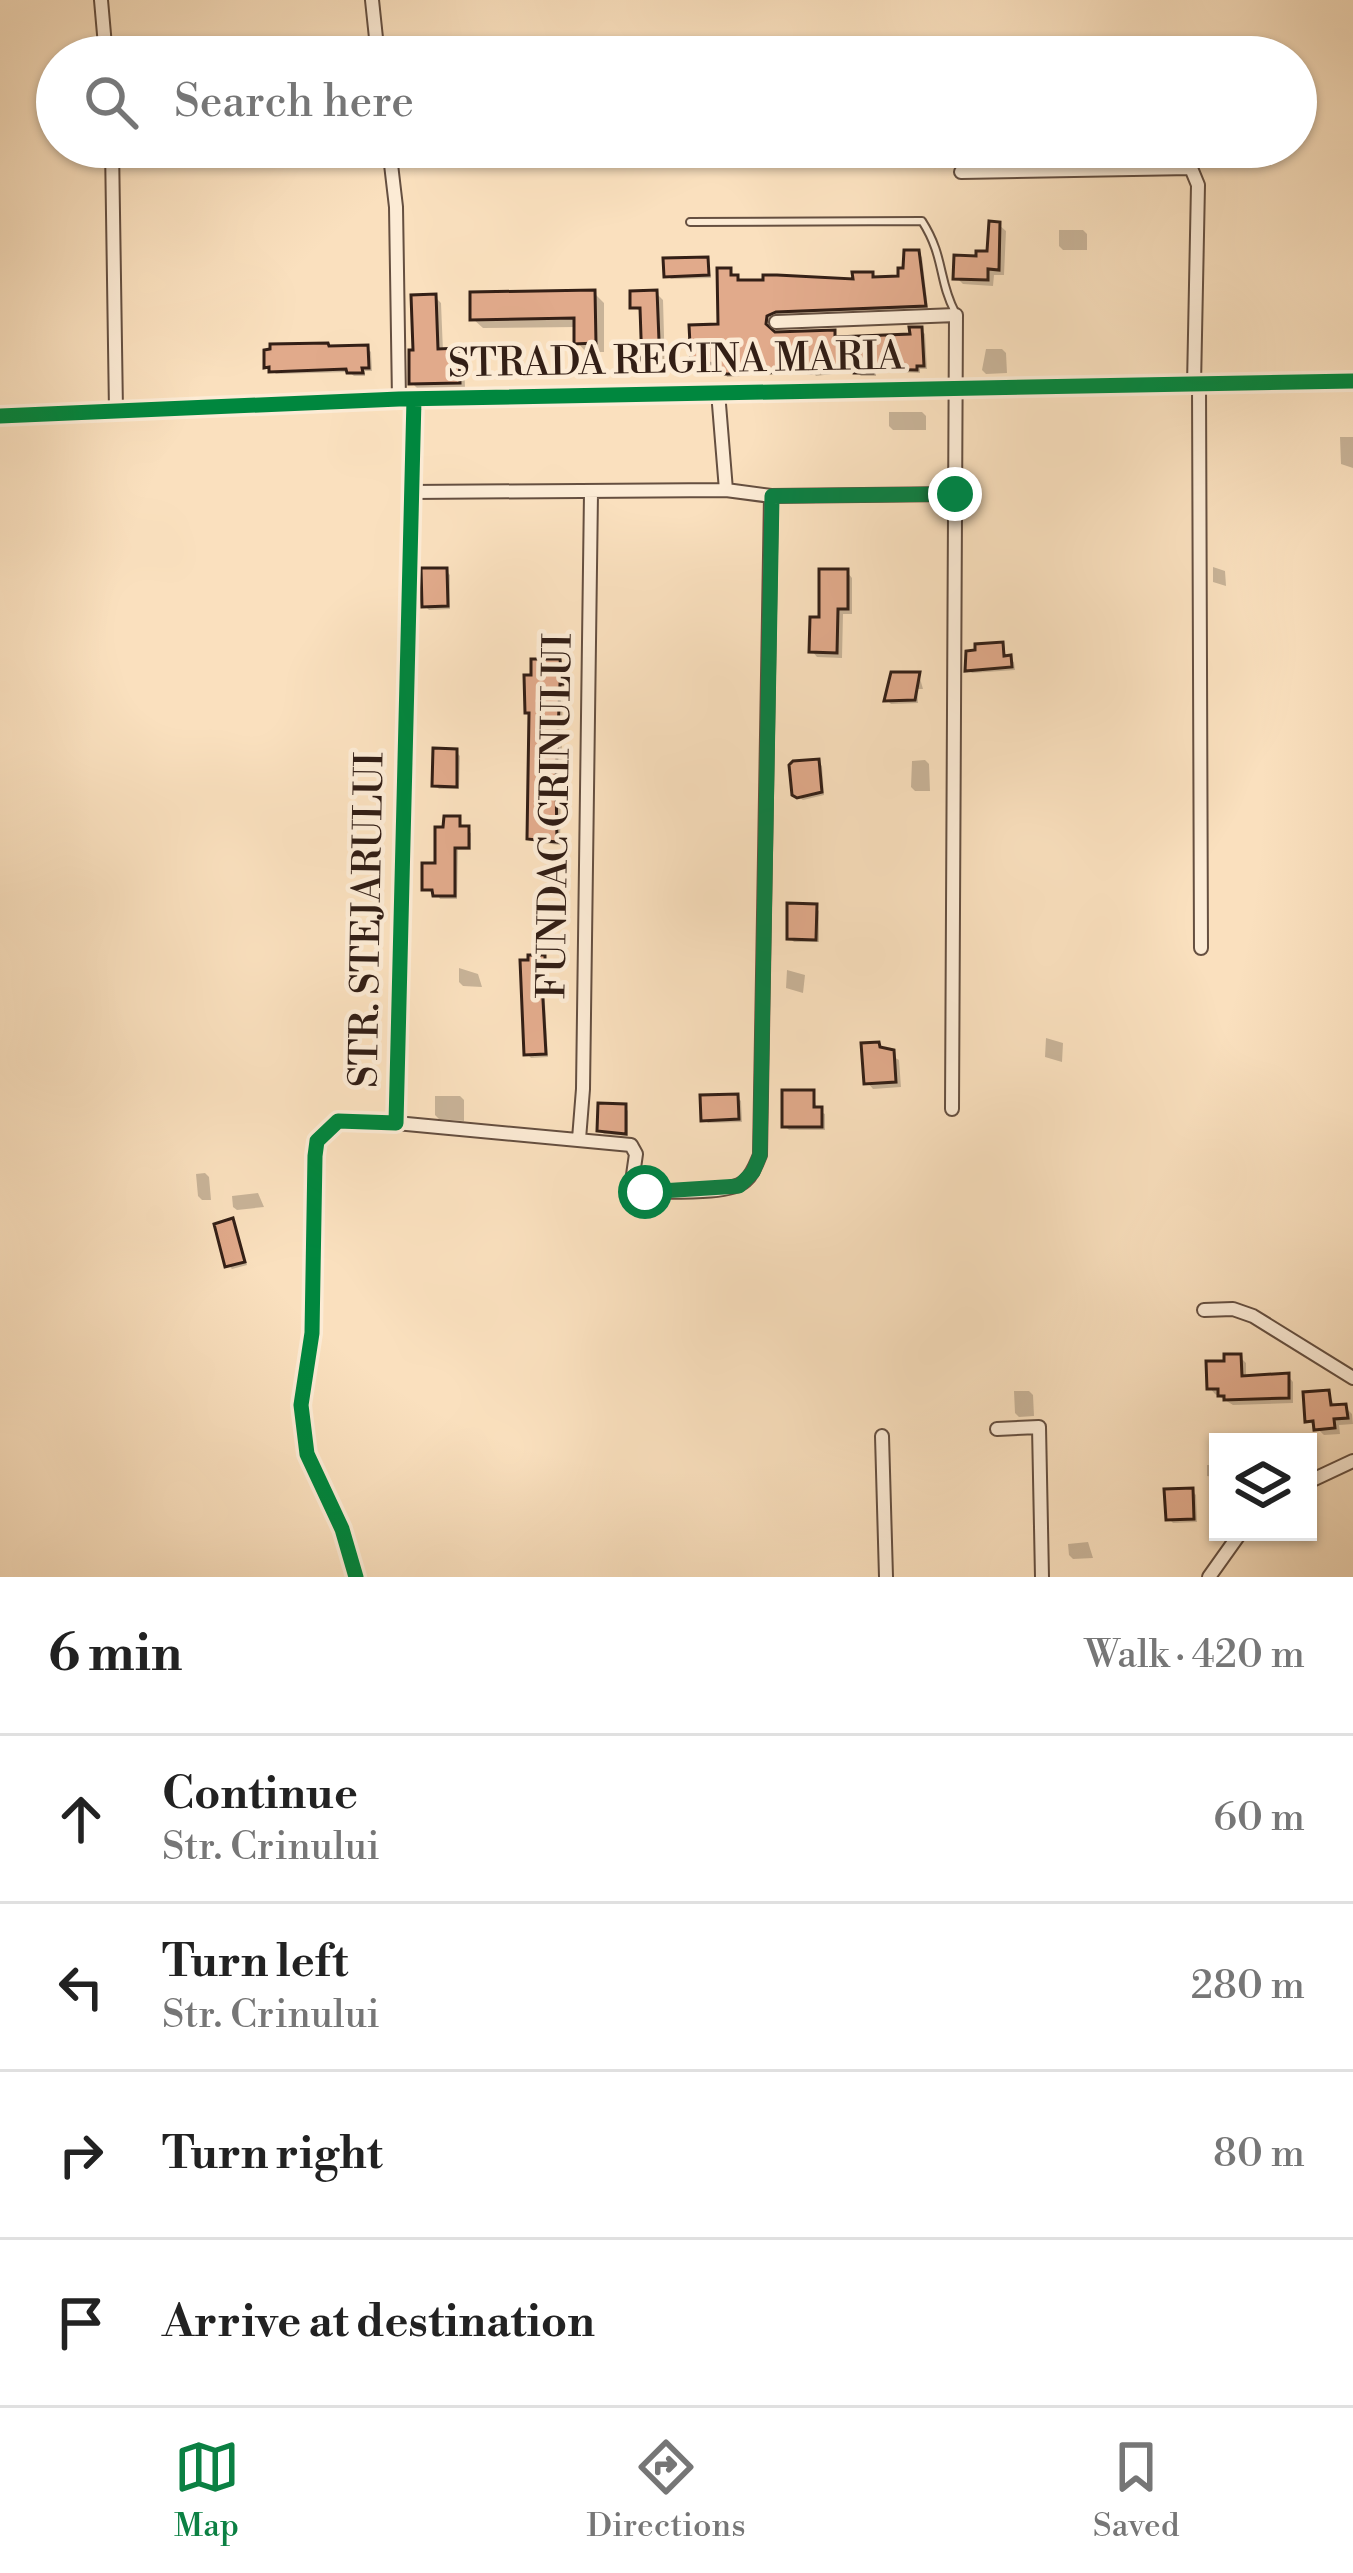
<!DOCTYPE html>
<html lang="en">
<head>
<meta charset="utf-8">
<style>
  :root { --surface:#fff; --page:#f6f6f6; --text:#222; --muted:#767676; --line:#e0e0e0; --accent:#0b8043 }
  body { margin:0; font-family:"Libre Bodoni",serif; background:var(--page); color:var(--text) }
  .controls { position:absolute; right:36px; bottom:36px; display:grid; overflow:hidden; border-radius:0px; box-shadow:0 3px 9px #0004 }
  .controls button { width:108px; height:108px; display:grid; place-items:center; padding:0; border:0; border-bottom:3px solid var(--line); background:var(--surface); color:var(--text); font:60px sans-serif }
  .stop { position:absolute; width:36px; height:36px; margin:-27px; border:9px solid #0b8043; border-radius:50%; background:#fff }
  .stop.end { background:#0b8043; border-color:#fff; box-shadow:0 3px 12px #0008 }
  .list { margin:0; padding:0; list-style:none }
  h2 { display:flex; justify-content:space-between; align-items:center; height:156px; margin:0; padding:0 48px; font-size:51px }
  h2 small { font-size:39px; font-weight:400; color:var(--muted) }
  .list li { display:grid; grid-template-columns:78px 1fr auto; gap:36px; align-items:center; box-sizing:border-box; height:168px; padding:0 48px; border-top:3px solid var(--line) }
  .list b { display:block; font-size:45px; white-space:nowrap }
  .list p { margin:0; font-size:39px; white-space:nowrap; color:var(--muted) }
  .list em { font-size:39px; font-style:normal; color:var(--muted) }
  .icon { flex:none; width:66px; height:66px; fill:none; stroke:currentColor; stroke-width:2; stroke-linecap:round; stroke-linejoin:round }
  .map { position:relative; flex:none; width:1353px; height:1577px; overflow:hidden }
  .search { position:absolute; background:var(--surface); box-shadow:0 3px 9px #0004; left:36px; right:36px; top:36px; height:132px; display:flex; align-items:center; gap:30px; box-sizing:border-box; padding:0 42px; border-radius:66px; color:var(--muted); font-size:45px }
  .sheet { height:828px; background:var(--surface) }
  nav { display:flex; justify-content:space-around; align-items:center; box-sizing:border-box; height:168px; border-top:3px solid var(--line); background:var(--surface); font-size:33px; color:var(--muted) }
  nav a { display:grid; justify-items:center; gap:6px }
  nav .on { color:var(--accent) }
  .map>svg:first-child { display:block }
  .shadow { fill:#0003 }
  .building { fill:#e1aa8b; stroke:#331f16; stroke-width:3 }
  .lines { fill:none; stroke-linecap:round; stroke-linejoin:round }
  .service-casing { stroke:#654f40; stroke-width:10 }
  .minor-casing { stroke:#654f40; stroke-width:16 }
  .service { stroke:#fcebd5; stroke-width:6 }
  .minor { stroke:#fcebd5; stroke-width:12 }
  .cycleway-casing { stroke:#fcebd5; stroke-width:22 }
  .cycleway { stroke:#00873e; stroke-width:15 }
  .route { stroke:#0b8043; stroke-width:15 }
  .labels { text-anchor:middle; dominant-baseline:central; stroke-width:9; stroke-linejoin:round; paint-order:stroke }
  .street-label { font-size:39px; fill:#331f16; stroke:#fcebd5 }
</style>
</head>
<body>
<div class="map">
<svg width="1353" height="1577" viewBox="0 0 1353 1577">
  <rect width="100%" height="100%" fill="#fae0be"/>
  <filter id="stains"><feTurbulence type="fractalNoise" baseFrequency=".00167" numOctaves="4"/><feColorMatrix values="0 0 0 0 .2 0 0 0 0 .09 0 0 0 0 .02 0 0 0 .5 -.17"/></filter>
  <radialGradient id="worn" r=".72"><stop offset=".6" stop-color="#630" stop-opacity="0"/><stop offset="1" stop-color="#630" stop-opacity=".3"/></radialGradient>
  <path class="shadow" d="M51 89 57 90V130L41 126V106H51Z
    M1061 147 1066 162 1037 166 1030 155H1024L1017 147Z
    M999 225 1006 231 1004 275H994L993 286 963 284 956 277 990 254Z
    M1059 230H1083L1087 234V250H1063L1059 246Z
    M918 253 922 257 928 308 780 314 770 320 768 330 774 335 834 333 838 337H913L921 330 925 334 927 369H920V373L876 371V376H861L856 371 816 376 811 370 775 375 741 372V376L727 377 723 365 698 367 694 363 722 327 730 271 742 283 856 282 872 275 877 280 902 279Z
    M707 260 711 278 671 279 667 275Z
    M594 293 604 303V352H586L577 342V327L483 328 473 319Z
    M656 293 663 300 665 371 652 372 645 365 644 313 633 307Z
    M435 297 441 303 443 352 458 351 464 357 465 388 418 389 412 383 417 353Z
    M367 348 371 352 372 371H365V376H354L349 372 276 374 267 366Z
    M986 349H1002L1006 353 1007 373 986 374 982 370Z
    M889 412H922L926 416V430H893L889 426Z
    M1340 437H1353V468L1341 464Z
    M1213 567 1225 571 1226 586 1213 582Z
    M446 571 450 575V609L429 610 425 606Z
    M847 572 852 578V614H843L842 658 817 657 812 651 822 620Z
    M1002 645 1007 658 1014 662 1015 670 972 673 968 670Z
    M559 662 567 687H563L560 845 534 842 530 838 532 716 528 712Z
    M919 675 923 689H917L918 703 891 704 887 700Z
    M456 752 460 756 459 789H439L435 785Z
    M925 760 929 764 930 791H915L911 787 912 761Z
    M818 762 822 766 824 795 803 800 794 794Z
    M459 819 463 829 471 833V850H458L457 899H440L436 892 425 888 438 866 446 830Z
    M815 907 819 911V942H794L790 938Z
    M543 958 547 962 548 985H544L548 1057 531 1058 527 1054 531 963Z
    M459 968 478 974 482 987 463 986 459 982Z
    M787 970 805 975 803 993 786 988Z
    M1046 1038 1063 1043 1062 1062 1045 1057Z
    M884 1051 899 1060 901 1087 873 1089 867 1082Z
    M813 1093 817 1110 825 1114V1130H789L785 1126Z
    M435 1096H460L464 1100V1121L439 1119 435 1115Z
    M737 1097 741 1101 742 1122 708 1123 704 1119Z
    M625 1107 628 1111V1136L604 1134 600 1130Z
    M205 1173 209 1177 211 1200H202L198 1196 196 1174Z
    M258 1193 264 1207 237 1210 233 1207 232 1196Z
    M232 1222 247 1265 232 1269 228 1265Z
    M1240 1357 1246 1363V1378L1288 1376 1293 1382V1403L1233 1405 1215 1394 1210 1388 1227 1364Z
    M1014 1391H1029L1033 1395 1034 1416 1019 1417 1015 1413Z
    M1328 1393 1336 1408 1345 1407 1352 1414 1353 1424 1339 1425 1340 1434 1324 1435 1308 1420Z
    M1212 1443H1218V1492L1215 1491 1214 1477 1207 1476V1465H1213Z
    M1192 1491 1196 1495 1197 1522 1173 1523 1169 1519Z
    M1088 1542 1093 1558 1073 1559 1069 1555 1068 1544Z"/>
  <path class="building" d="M989 221 1000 222 999 270 988 269V280L953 279 954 255 976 256V251H987Z
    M904 250H919L926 306 776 312 767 316 766 324 775 332 835 330V337L910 334 909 327H922L924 366H917V370L873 369V373H854V368L809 373V367L769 373 738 370V374H720L719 363 691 364 689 325 718 324 717 268H731V275H738V280H763V275H777L853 279 852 272H873V277L898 276V268H903Z
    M708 257 709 275 664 277 663 258Z
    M595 290 596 343 574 344V318L470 320V292Z
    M657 290 660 366H642L640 308H630V291Z
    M436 294 438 349 459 348 460 383 409 384V350H413L411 295Z
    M328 343 329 346 368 345 369 368H362L363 373H347L346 369 269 372V367L264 368V350L270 349V344Z
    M421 568H447L448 606 422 607Z
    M819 569H848V609H838L837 653 809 652 810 617H819Z
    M1003 642 1004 656 1011 655 1012 667 965 671 966 651 975 650V644Z
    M531 659H560L561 671H564L565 684H560L556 779 557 842 527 839 529 713H525L524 675H531Z
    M891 672H920L915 700 884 701Z
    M433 748 457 749V787L432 786Z
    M819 759 822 792 797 798 792 795 789 765 793 761Z
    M444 816H460V826H469V848H455V896H433L432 890H422V863H435V827H443Z
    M787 903 817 904 816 940 787 939Z
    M528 955H545V982H542L546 1054 524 1055 520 960H528Z
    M879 1042 880 1047 894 1050 896 1082 864 1084 861 1043Z
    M782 1090H814V1107H822V1127H782Z
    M738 1094 739 1119 701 1121 700 1095Z
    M598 1103 626 1104V1134L597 1131Z
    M233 1218 245 1262 225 1267 214 1224Z
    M1224 1354H1241L1242 1376 1289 1373V1398L1224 1400V1396H1218V1389H1207L1206 1361H1224Z
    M1329 1390 1331 1405 1346 1404 1348 1418 1334 1419 1335 1428 1314 1430 1313 1421 1305 1422 1303 1392Z
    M1193 1488 1194 1519 1166 1520 1164 1489Z"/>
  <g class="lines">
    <defs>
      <path id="service" d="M690 222 922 221C945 257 938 280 955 312"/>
      <path id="minor" d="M101 0 106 57
        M372 0 378 57
        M112 147 116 411
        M389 147 396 207 399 399
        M961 172 1191 168 1198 185 1194 385
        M776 322 956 315 952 1109
        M1199 385 1201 948
        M718 392 726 490
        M0 416 399 399 1353 381
        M410 492 726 490 771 496 954 494
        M396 1123 631 1145 636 1154 632 1182 645 1192C667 1191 730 1195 745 1181 753 1174 756 1164 760 1155L771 496
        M579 1139 583 1089 591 493
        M1204 1310 1233 1309 1253 1316 1353 1378
        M997 1429 1039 1427 1042 1577
        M882 1436 886 1577
        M1308 1482 1353 1461
        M356 1577 342 1529 307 1454 301 1405 312 1333 315 1156 317 1141 338 1121 396 1123 414 399
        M1209 1577 1241 1532"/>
    </defs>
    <use href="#service" class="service-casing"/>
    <use href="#minor" class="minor-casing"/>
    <use href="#service" class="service"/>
    <use href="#minor" class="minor"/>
    <defs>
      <path id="cycleway" d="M0 416 399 399 1353 381
        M356 1577 342 1529 307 1454 301 1405 312 1333 315 1156 317 1141 338 1121 396 1123 414 399"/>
    </defs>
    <use href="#cycleway" class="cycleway-casing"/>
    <use href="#cycleway" class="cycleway"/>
  </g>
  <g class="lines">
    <path class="route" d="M645 1192 739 1186 753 1172 760 1155 772 496 955 494"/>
  </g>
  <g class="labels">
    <g class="street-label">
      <text transform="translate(676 361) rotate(-1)">STRADA REGINA MARIA</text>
      <text transform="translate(556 816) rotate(-89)">FUNDAC CRINULUI</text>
      <text transform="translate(368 920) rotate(-89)">STR. STEJARULUI</text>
    </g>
  </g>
  <rect width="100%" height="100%" filter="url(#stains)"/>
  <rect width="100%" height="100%" fill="url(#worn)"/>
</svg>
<div class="controls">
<button><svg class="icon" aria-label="layers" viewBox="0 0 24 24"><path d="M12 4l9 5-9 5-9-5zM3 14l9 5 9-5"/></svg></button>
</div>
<div class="stop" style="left:645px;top:1192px"></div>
<div class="stop end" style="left:955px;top:494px"></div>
<div class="search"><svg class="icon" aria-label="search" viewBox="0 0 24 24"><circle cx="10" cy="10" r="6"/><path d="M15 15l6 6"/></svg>Search here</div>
</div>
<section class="sheet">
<h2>6 min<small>Walk · 420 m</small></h2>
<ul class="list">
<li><svg class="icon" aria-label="ahead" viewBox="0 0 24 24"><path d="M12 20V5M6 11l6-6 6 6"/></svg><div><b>Continue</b><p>Str. Crinului</p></div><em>60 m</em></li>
<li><svg class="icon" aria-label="left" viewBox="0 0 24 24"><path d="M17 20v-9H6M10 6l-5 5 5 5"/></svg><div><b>Turn left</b><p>Str. Crinului</p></div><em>280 m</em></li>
<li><svg class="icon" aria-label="right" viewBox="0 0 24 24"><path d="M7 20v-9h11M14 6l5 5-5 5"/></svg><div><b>Turn right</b></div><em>80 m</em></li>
<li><svg class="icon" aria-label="arrive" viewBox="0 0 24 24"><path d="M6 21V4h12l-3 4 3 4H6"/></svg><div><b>Arrive at destination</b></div></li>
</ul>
</section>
<nav>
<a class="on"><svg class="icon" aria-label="map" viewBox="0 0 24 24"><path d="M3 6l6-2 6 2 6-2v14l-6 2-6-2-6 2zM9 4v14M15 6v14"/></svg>Map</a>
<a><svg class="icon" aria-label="directions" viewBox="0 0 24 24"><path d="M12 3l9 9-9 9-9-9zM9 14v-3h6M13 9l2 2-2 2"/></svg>Directions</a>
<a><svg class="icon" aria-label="saved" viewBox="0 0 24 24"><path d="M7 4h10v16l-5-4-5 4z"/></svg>Saved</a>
</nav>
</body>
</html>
